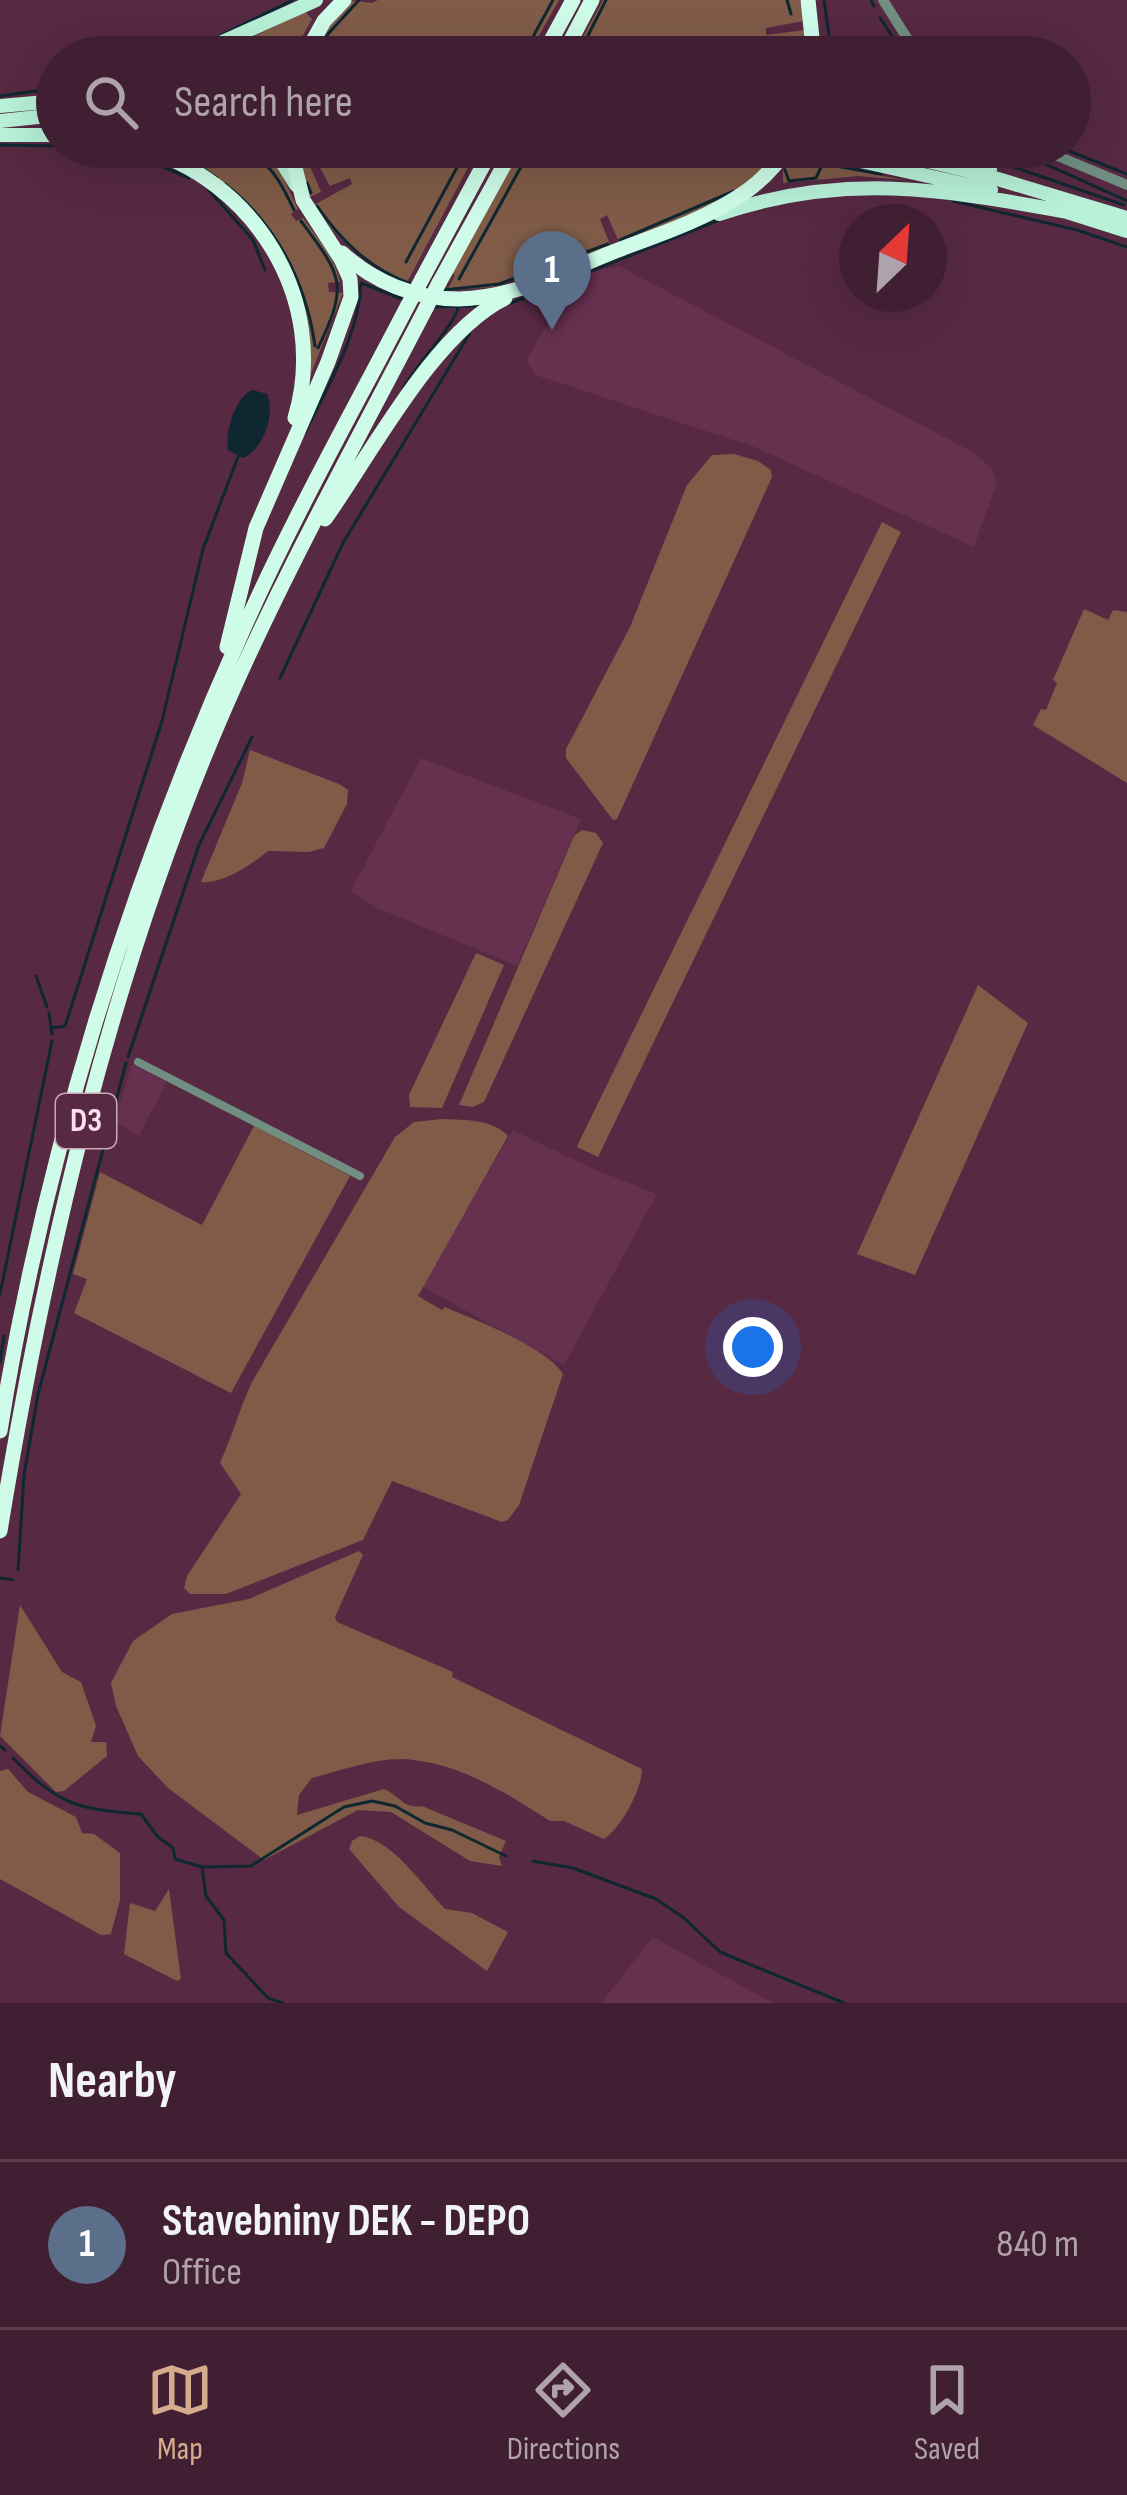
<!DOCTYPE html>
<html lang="en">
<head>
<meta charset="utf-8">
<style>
  :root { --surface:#411f32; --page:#4c2c3e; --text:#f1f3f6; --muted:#aea2ac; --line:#5a3d4d; --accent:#d6ab8b }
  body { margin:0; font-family:"Sofia Sans Condensed",sans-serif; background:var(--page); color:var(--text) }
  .compass { position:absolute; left:839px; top:204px; width:108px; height:108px; border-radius:50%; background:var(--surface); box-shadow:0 12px 48px #0002; rotate:25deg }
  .you { position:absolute; left:753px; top:1347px; width:42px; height:42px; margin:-30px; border:9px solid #fff; border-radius:50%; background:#1a73e8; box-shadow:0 0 0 18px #1a73e833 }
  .badge { display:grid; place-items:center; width:78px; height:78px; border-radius:50%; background:var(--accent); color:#fff; font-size:39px; font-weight:700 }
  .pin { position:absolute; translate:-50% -99px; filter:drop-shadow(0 3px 6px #0008) }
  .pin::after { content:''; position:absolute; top:63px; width:42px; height:36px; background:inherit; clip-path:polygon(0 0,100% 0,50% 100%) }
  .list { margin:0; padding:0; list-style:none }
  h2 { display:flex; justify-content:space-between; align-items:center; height:156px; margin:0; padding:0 48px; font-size:51px }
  h2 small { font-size:39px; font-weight:400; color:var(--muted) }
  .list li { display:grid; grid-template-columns:78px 1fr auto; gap:36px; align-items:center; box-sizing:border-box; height:168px; padding:0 48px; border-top:3px solid var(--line) }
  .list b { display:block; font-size:45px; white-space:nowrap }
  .list p { margin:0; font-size:39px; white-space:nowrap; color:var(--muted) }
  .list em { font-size:39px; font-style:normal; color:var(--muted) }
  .icon { flex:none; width:66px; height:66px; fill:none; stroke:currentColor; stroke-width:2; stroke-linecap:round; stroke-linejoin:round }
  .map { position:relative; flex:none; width:1127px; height:2003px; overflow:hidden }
  .search { position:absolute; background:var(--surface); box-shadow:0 12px 48px #0002; left:36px; right:36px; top:36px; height:132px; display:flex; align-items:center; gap:30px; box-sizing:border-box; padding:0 42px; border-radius:66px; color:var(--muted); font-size:45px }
  .sheet { height:324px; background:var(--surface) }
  nav { display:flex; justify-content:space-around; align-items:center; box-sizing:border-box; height:168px; border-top:3px solid var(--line); background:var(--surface); font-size:33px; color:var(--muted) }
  nav a { display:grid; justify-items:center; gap:6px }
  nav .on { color:var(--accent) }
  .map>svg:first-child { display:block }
  .built { fill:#66304f }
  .green { fill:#805b48 }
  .water { fill:#0e2731 }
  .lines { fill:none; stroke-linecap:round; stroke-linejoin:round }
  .stream { stroke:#0e2731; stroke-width:3 }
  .minor { stroke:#708f82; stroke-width:8 }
  .tertiary { stroke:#708f82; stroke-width:10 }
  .trunk { stroke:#b8f0d8; stroke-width:14 }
  .motorway { stroke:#cefce8; stroke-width:15 }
  .motorway-bridge { stroke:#cefce8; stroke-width:15 }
  .labels { text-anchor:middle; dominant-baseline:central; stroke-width:9; stroke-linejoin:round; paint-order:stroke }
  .shield { fill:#572943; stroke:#caa8ba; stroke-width:3 }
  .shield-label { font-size:33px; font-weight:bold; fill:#fcdeed }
</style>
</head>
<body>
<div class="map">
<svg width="1127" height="2003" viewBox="0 0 1127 2003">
  <rect width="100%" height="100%" fill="#572943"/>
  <path class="built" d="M619 266 969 450 992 468 997 482 974 547 752 446 535 375 526 360 577 275Z
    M421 758 581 819 517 966 377 908 351 891Z
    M132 1064 167 1082 139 1135 114 1122Z
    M513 1130 591 1168 657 1194 564 1365 421 1286Z
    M653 1937 773 2003H601Z"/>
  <path class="green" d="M348 0 372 3 378 0H559L527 57H307Z
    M603 0H800L804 21 766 28V35L805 30 811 57H572Z
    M305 12 312 19 291 57H210Z
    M162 147H255L279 169 298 209 291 214 296 221 303 218C317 238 335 257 340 282L328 283 329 292 343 293 308 381 301 298 207 172Z
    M294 147H479L406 284C367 265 338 242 314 205L352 184 350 178 330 186 314 157 307 159 321 192 310 197Z
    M521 147H727L777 154C743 204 673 221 620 244L607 215 600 219 611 247 493 287 447 291 455 275 452 273Z
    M794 159 904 180 858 176 783 183V171Z
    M734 454 758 461 771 470 772 477 617 819 613 820 566 758V749L630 627 687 485 712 455Z
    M882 522 901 532 598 1157 577 1147 579 1142Z
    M1084 609 1108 620 1113 610 1127 612V783L1033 725 1041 709 1046 710 1057 683 1053 680Z
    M250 750 339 784 348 790 347 804 324 848 309 852 268 851C251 865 224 884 201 882L242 783Z
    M582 830 596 833 603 843 484 1102 473 1107 459 1105 574 836Z
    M476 953 504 965 442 1108 410 1107 409 1095Z
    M978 985 1028 1023 915 1275 857 1254Z
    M442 1119C464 1120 493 1119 508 1136L418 1296 442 1310 445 1307C475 1320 547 1347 563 1374L519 1505 508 1520 502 1522 392 1481 363 1540 226 1594H190L184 1588 187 1576 241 1494 220 1463C233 1434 239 1410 252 1382L395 1137 414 1122Z
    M254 1126 350 1176 231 1393 74 1313 87 1279 73 1274 100 1172 202 1225Z
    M359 1551 363 1555 335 1617 337 1622 453 1672 452 1677 642 1769C642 1789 621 1828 604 1839L564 1821H550C507 1794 467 1767 414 1760 383 1755 343 1770 312 1778L299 1795 297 1815 384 1789C399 1795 403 1809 422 1806L506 1841 499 1857 502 1866 470 1861 391 1812 358 1810 264 1860 168 1788 138 1756 116 1706 111 1683 133 1641 172 1614 249 1599Z
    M20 1605 62 1672 81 1682 96 1726 91 1742H106L107 1756 64 1791 56 1792 0 1736Z
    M8 1769 28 1792 76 1817 82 1833 94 1834 120 1853V1900L111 1934 101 1935 0 1879V1771Z
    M360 1836C392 1839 424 1887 445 1909L472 1913 508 1932 487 1971 399 1907 349 1849 352 1841Z
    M169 1889 181 1979 177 1981 124 1954 130 1903 155 1911Z"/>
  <path class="water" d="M252 390 267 394C276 415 263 449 243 458L228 450C225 431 235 398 252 390Z"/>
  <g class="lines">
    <path class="stream" d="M787 0 791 14
      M824 0 832 57
      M871 0 874 6
      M880 18 906 57
      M796 39 799 57
      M203 44 293 0
      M174 57 188 50
      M316 57 328 34 359 0
      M522 57 553 0
      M577 57 606 0
      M0 96 57 88
      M42 127 57 126
      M0 145 57 146
      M81 147 147 160 189 178
      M171 147 217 178
      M219 147C266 154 274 169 294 210
      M724 147 776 156
      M908 147 929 153
      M956 147 1124 205
      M1008 147 1127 201
      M1059 147 1127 174
      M791 158 881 174
      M785 170 789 181 816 178 823 163
      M307 183 311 193
      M225 184C276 224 306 282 315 346
      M208 189 253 240 265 270
      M953 201 1077 230 1127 247
      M317 206C342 242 370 269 411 284
      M301 221C342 276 349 284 318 348
      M620 240 734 191
      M406 262 468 147
      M459 279 532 147
      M444 290 499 284 608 244
      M511 303 719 220
      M435 307 475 306
      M404 387C416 366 454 325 458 308
      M305 433C328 384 358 339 361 283L402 299
      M280 678 343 543 470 333
      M36 976 47 1007
      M49 1013 52 1034
      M52 1028 65 1026 69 1014 162 721 203 549 238 457
      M128 1057 199 845 252 737
      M0 1294 52 1041
      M0 1362 4 1336
      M18 1570 24 1475 38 1394 126 1063
      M0 1578 13 1580
      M0 1746 5 1750
      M13 1758C59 1805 76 1809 141 1814L157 1836 173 1848 175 1859 202 1867 206 1896 224 1920 226 1953 268 1998 283 2003
      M533 1861 573 1868 656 1899 684 1918 720 1952 844 2003
      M202 1867 251 1866 344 1807 372 1801 395 1806 425 1823 452 1830 506 1856"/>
    <path class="minor" d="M138 1062 360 1176"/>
    <path class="tertiary" d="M883 0 919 57
      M1036 147 1127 185"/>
    <path class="trunk" d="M189 57 316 0
      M0 106 57 101
      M0 121 57 115
      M0 135H57
      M266 147 280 159 296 185
      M797 147 991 190
      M868 147 978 173 1127 218
      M934 147 990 169
      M1064 211 1127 231
      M719 214C844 172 942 189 1068 212"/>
    <path class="motorway" d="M808 0 814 57
      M304 57 324 21 344 0
      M542 57 573 0
      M562 57 592 0
      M55 135H57
      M137 147C254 178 330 300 295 418
      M342 253C374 282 415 299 459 299 515 298 567 270 618 250 661 234 706 219 744 193 762 181 776 165 789 147
      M422 279 493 147
      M439 283 514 147
      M325 519C372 453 433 334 505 298
      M227 647 256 528 328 362 351 297 350 279 341 259 303 200 290 147
      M0 1431C44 1156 129 884 243 630 292 519 352 413 408 305
      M0 1531C45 1256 109 980 218 724 279 581 355 445 426 308"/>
    <path class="motorway-bridge" d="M408 305 422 279
      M426 308 439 283"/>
  </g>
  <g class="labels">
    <rect class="shield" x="56" y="1094" width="60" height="54" rx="9"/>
    <g class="shield-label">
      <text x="86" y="1121">D3</text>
    </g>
  </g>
</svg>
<svg class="compass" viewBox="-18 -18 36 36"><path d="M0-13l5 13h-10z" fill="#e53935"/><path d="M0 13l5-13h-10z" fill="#aea2ac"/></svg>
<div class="you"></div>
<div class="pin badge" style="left:552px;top:330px;background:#5c6f8a">1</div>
<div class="search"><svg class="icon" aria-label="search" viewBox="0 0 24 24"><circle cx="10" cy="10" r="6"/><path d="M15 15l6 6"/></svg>Search here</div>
</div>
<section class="sheet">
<h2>Nearby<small></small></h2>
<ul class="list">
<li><span class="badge" style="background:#5c6f8a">1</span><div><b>Stavebniny DEK - DEPO</b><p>Office</p></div><em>840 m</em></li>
</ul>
</section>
<nav>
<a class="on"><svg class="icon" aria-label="map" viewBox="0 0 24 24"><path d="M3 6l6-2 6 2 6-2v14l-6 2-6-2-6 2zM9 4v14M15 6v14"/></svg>Map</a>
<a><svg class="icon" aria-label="directions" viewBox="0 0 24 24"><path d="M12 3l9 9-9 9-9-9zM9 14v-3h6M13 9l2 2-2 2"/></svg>Directions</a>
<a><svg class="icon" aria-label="saved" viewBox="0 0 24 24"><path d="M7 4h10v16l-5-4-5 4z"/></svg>Saved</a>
</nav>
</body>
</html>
